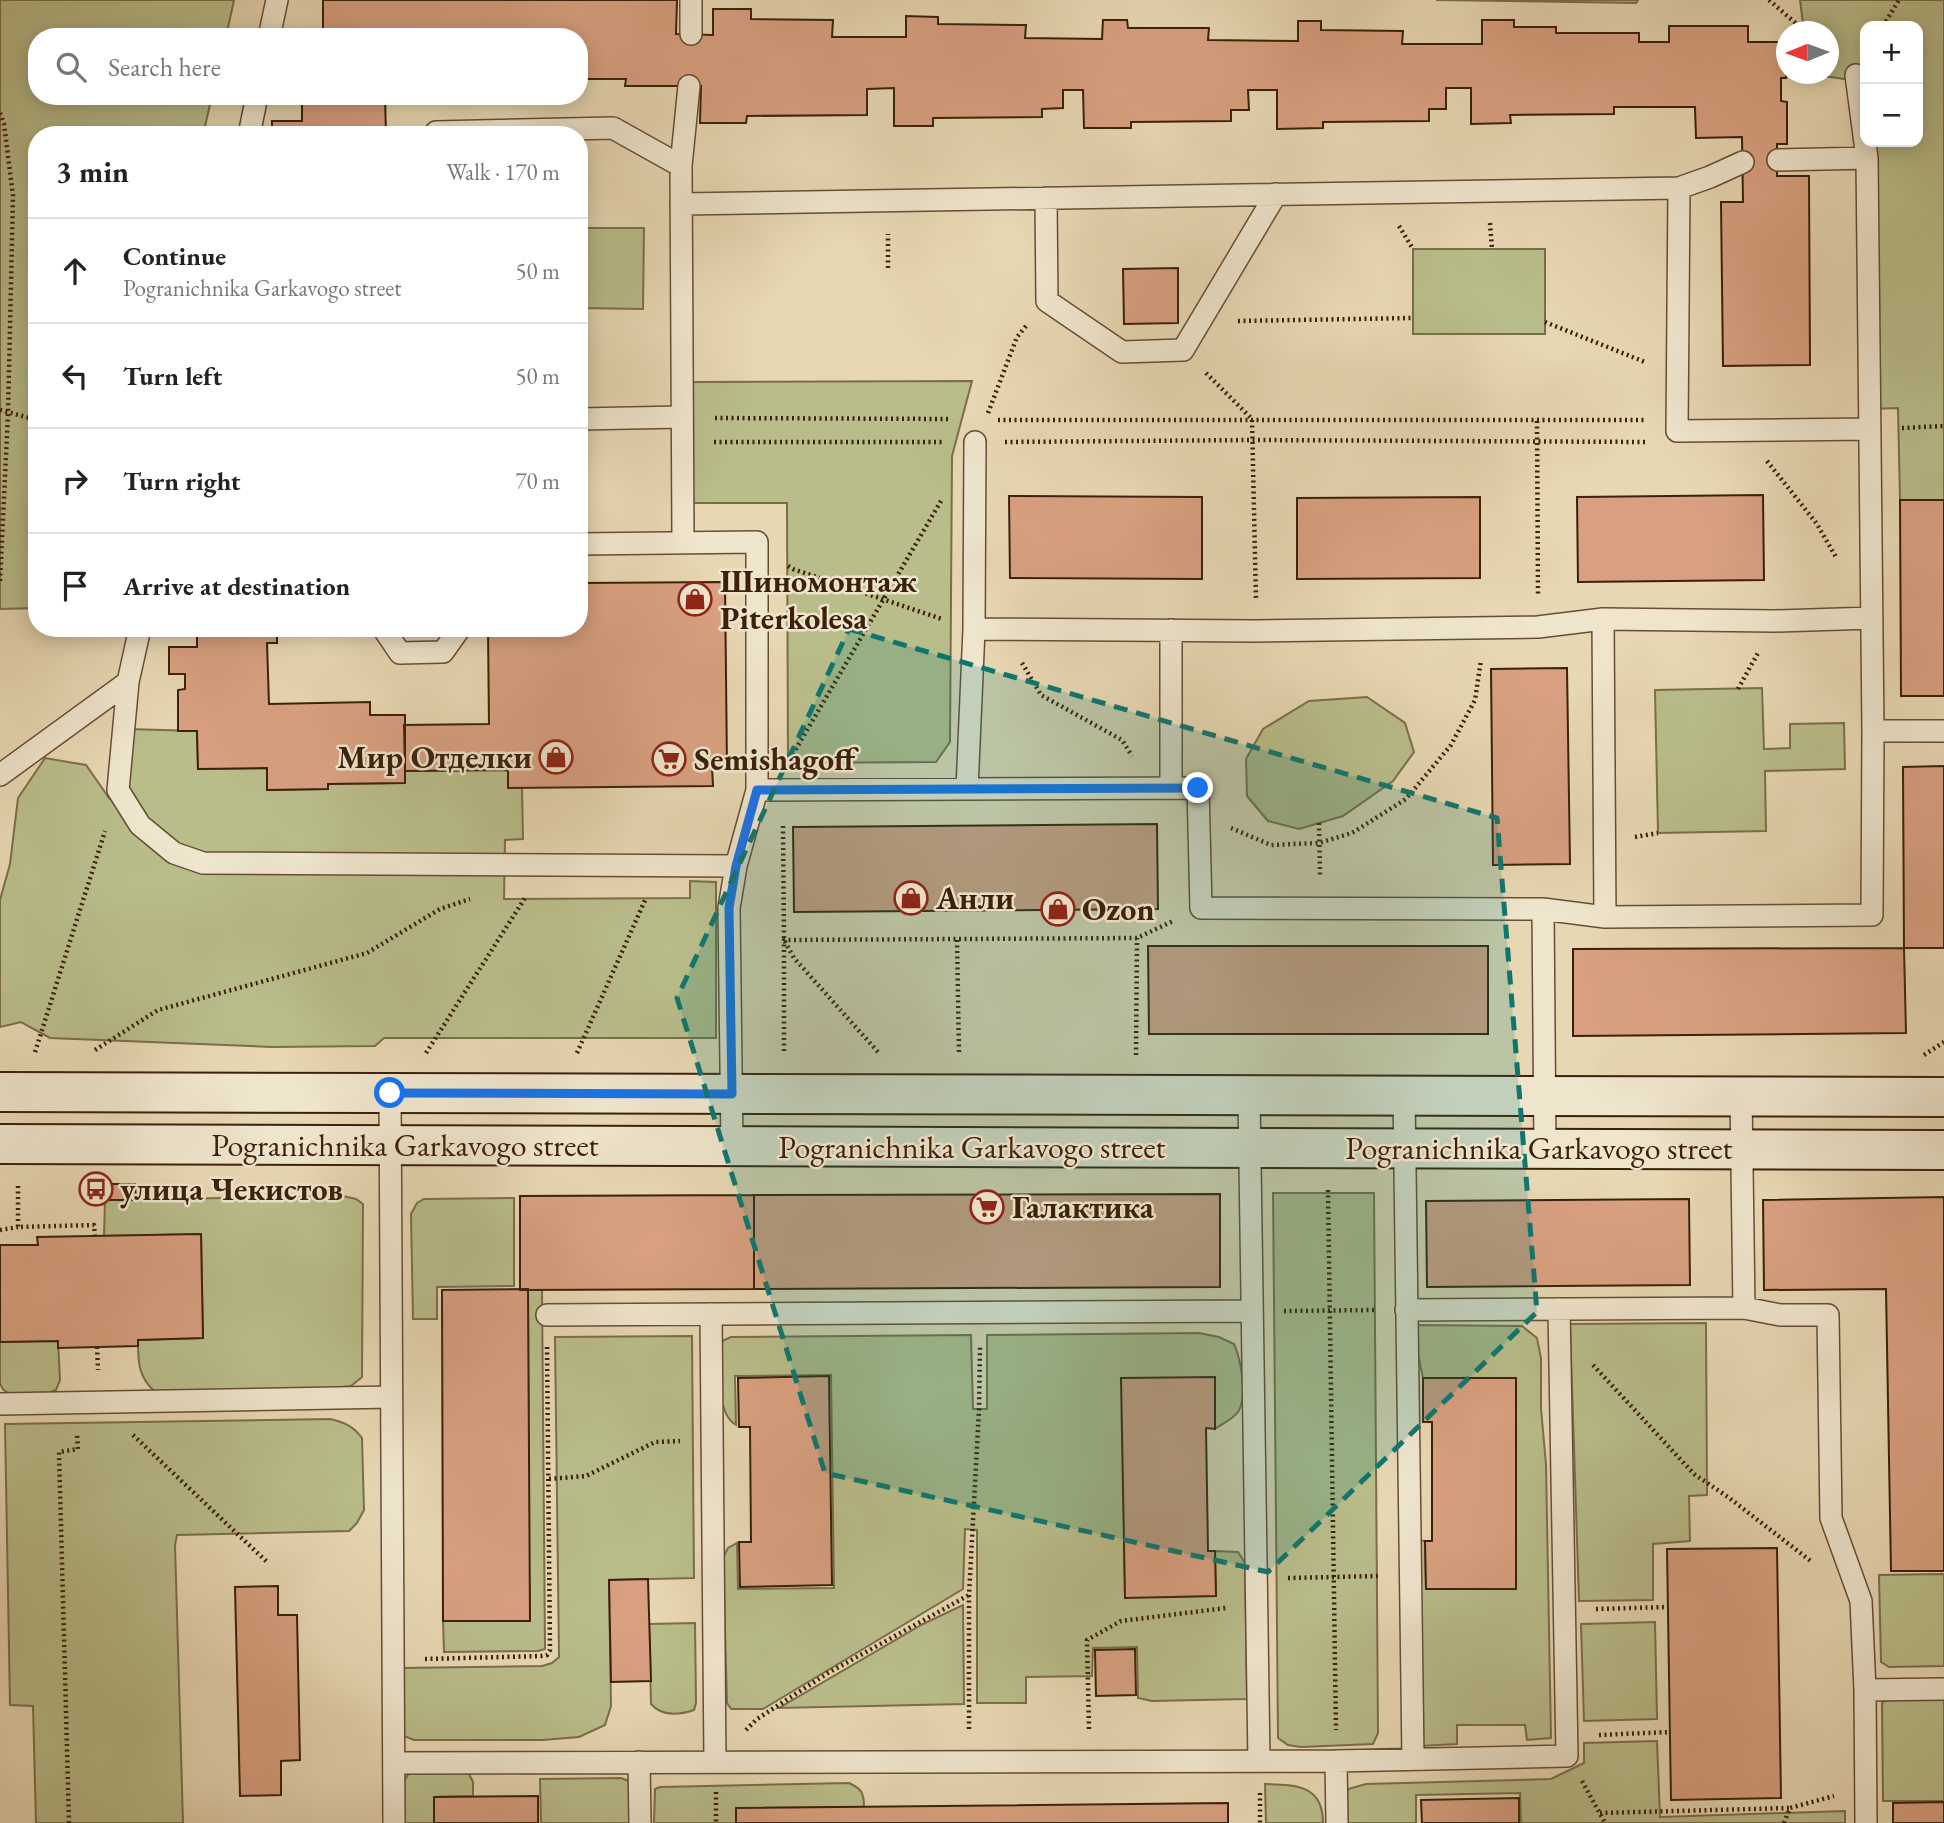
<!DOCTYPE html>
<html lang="en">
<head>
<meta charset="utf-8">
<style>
  :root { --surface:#fff; --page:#f6f6f6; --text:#222; --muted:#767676; --line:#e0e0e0 }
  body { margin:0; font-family:"EB Garamond",serif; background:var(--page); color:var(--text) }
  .controls { position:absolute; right:21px; top:21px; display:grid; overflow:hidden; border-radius:14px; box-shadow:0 4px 18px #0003 }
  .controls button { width:63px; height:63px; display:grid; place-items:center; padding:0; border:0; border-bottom:2px solid var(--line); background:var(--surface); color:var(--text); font:35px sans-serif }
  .compass { position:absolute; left:1776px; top:21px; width:63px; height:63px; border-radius:50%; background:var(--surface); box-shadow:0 4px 18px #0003; rotate:269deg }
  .stop { position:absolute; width:21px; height:21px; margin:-16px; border:5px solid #1a73e8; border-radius:50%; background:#fff }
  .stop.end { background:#1a73e8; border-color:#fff; box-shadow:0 2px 7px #0008 }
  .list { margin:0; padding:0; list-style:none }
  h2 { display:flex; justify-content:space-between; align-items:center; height:91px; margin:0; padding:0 28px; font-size:30px }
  h2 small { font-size:23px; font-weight:400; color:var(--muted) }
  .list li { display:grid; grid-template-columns:46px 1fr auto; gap:21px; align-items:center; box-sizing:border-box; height:105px; padding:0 28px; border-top:2px solid var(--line) }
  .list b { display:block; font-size:26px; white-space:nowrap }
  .list p { margin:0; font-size:23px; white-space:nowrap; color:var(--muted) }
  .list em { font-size:23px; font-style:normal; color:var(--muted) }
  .icon { flex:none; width:38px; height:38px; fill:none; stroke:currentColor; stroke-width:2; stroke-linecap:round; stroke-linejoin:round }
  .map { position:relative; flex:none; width:1944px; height:1823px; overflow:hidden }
  .search { position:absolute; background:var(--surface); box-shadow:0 4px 18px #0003; left:28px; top:28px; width:560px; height:77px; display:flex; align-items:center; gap:18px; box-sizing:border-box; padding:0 24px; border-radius:28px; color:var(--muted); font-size:26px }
  .panel { position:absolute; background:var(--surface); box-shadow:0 4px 18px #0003; left:28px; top:126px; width:560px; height:511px; border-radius:28px }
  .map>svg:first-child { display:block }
  .green { fill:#b9bd8a; stroke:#7a6e4a; stroke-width:2 }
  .building { fill:#d8a080; stroke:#3b200b; stroke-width:2 }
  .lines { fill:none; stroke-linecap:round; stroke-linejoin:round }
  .lane-casing { stroke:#664e35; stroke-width:24 }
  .secondary-casing { stroke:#3b200b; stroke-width:42 }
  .path { stroke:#3b200b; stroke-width:4.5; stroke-dasharray:2 3.5; stroke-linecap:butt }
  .lane { stroke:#efe5cd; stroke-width:21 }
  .secondary { stroke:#efe5cd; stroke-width:38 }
  .route { stroke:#1a73e8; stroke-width:9 }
  .marked { fill:#0f766e; fill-opacity:0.2; stroke:#0f766e; stroke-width:5; stroke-dasharray:14 9; stroke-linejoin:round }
  .labels { text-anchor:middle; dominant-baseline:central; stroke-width:5; stroke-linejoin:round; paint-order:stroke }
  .poi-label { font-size:32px; font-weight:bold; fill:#3b200b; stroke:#efe5cd; text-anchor:start }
  .street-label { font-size:32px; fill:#3b200b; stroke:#efe5cd }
</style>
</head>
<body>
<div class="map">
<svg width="1944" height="1823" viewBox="0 0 1944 1823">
  <rect width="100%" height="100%" fill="#e7d7b2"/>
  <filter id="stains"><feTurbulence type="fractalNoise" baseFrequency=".00286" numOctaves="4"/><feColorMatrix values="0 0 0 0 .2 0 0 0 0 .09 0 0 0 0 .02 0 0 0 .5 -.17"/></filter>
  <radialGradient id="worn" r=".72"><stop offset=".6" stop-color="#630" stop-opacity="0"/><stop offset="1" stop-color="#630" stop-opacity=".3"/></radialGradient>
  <path class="green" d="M0 0H234L226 37H37V96H212L203 135H37V608L0 609Z
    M1436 0H1638L1636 3Z
    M1800 0H1944V500H1900L1898 408 1870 409 1865 142H1918V26H1865V128L1864 82 1811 74H1828V32L1804 31Z
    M579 228H644L643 309 579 308Z
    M1413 249H1545V334H1413Z
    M972 381 952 456 950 742 936 762 788 763 787 503H692L691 382Z
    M1762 688 1764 749 1790 748V724L1844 723 1845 769 1765 771 1766 831 1658 833 1655 690Z
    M1367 697 1405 723 1414 752 1393 781 1343 816 1299 829 1268 821 1247 796 1246 759 1263 729 1309 701Z
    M127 729 197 731 198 769 267 768 268 790 327 789 328 784 405 783V771L508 770 522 788 523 839 505 840 504 899 690 898V881L716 882V1038H384L375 1046 272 1047 50 1038 21 1022 0 1027V900L10 864 18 798 45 758 86 765 109 798Z
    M1273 1193H1374L1378 1733 1373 1744 1301 1747 1288 1745 1278 1738Z
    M343 1196 356 1199 363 1204 362 1377 351 1386 334 1388 154 1391C138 1376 138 1361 138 1340L203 1338 201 1234 104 1236 105 1200Z
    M514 1198V1286L437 1287V1319H413L411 1214 417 1203 424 1199Z
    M528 1289 542 1290 545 1649 538 1651 444 1652 443 1621H529Z
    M1706 1323 1707 1495 1689 1496 1690 1541 1653 1544V1600L1579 1601 1570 1324Z
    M1412 1325 1522 1326 1537 1338 1541 1358V1408L1546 1465 1551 1738 1527 1740 1525 1725H1457V1744L1420 1746 1415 1540 1425 1541 1426 1589 1516 1588V1379L1423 1378Z
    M1199 1333 1219 1337 1234 1344C1241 1360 1248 1397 1238 1412 1233 1419 1222 1424 1215 1429L1122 1379 1125 1597 1216 1596 1215 1551 1238 1552 1245 1563 1247 1699 1152 1701 1138 1698 1137 1647 1093 1648 1092 1676 1026 1677V1703H977V1530L965 1529 963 1589 763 1709H731L727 1703 723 1558 728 1548 737 1543 738 1589 834 1588 831 1375 735 1376 736 1425C715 1413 721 1369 720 1346L724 1340 731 1337 971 1335 973 1409H987V1335Z
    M692 1336 694 1578 609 1580 611 1706 605 1725 579 1737 543 1740H414L404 1736 399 1668 542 1666 552 1663 559 1657 555 1337Z
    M58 1341 60 1380 56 1390C43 1396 5 1403 0 1383 0 1371 0 1354 0 1342Z
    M330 1419C344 1422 353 1426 362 1438L364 1510 357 1523 349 1531 177 1535 175 1545 183 1823H36L33 1706 10 1705 5 1424Z
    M1944 1574V1666L1889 1667 1881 1662 1879 1575Z
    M963 1605 964 1704 779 1708 923 1624Z
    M1655 1622 1657 1719 1584 1721 1581 1624Z
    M695 1623 696 1703 694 1710C679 1715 662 1717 651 1704L649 1624Z
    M1944 1695V1801H1883L1882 1703 1891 1696Z
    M1657 1741 1660 1817 1845 1811V1823H1521L1520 1793 1416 1795V1823H1343V1811L1348 1789 1366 1784 1551 1779 1584 1763V1743Z
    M461 1771 469 1774 473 1782V1796L434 1797V1823H402C402 1806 397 1783 411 1772Z
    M621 1778 629 1781 634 1823H541L540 1779Z
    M849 1783C862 1789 864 1793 864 1807L736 1808V1823H654L655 1789 660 1787Z
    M1265 1784C1296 1785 1323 1785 1323 1823H1266Z"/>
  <path class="building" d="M323 0H677L676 34 713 35V9H751V19L833 20 832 37H906V16L938 17V24L1026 25 1025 38 1102 39 1103 20H1127L1128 28H1209L1208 40 1298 41V21H1321V30L1403 31 1402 44H1482V20H1514V27H1556V33H1639V42H1669V26H1748V42H1786V78H1781V101L1787 102V144H1777V176H1809L1810 365 1723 366 1721 202H1743L1742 137 1696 138 1695 107H1614V114L1510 115 1511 123 1471 124V88H1446V109H1429V121L1323 122V128L1277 129V90H1248L1249 110H1231V121L1131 122V128H1084L1083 90H1063V108L1042 109V117L933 118V126H894V88L867 89V115L747 116 746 123H700L701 86H625L626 79H583V54H579V37H323Z
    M302 96H385L386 135H272V121H302Z
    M1178 268V323L1124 324 1123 269Z
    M1763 495 1764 580 1578 582 1577 497Z
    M1009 496 1202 497V579L1010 578Z
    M1480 497V578L1297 579V498Z
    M1900 500H1944V696H1901Z
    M725 582 727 767H712L713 786 508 788V770L405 771 404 725 489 724 488 628H579V583Z
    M197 628H277V643H267L269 704 370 702V715H405V783L328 784V789L267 790V768L198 769 197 731H178V690L185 689V674H169V647H197Z
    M1567 668 1570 864 1493 865 1491 669Z
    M1944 766V948H1904L1903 767Z
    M1157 824 1158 909 794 912 793 827Z
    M1148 946H1488V1034H1149Z
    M1904 948 1906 1033 1573 1036V949Z
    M105 1184H135L136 1200H105Z
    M1220 1194V1287L754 1289V1195Z
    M754 1195V1289L520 1290V1196Z
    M1944 1197V1571H1891L1886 1289 1764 1290 1763 1200Z
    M1689 1199 1690 1285 1427 1287 1426 1201Z
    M201 1234 203 1338 138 1340V1346L58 1348V1341L0 1342V1245H38L37 1237Z
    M528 1289 530 1621H443L442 1290Z
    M829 1376 832 1585 740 1587 739 1542H751L750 1427H739L738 1378Z
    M1215 1377V1429L1206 1428 1208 1551H1215L1216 1596 1125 1598 1121 1378Z
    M1423 1378H1516V1589H1426L1425 1541H1432V1422H1423Z
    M1777 1548 1781 1798 1671 1800 1667 1549Z
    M648 1579 651 1681 611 1682 609 1580Z
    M278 1586V1615H297L300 1760 281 1761V1795L240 1796 235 1587Z
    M1135 1649 1136 1695 1096 1696 1095 1650Z
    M538 1796V1823H434V1797Z
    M1519 1798V1823H1422L1421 1800Z
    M1944 1802V1823H1893V1803Z
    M1228 1803V1823H736V1808Z"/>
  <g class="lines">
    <defs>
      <path id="lane" d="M691 0V34
        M269 37 277 0
        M249 135 257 96
        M436 135V132L613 128 681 166
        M1778 160 1867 158
        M1679 188 1677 431 1870 429
        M1046 198 1047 301 1122 352 1183 350 1276 194
        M681 204 1679 188 1710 177 1743 162
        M579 419 682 417
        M683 543 681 166 689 86
        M579 544 757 542V790L736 866 729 908 732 1146
        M1603 619 1605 917
        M140 628 128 682 118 790 140 825 174 853 203 863 736 866
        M383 628 400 653 443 652 460 628
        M974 629 975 442
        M1873 731H1944
        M0 775 128 682
        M1171 788V630
        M967 789 974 629 1256 631 1538 627 1603 619 1775 621 1872 618
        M757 790 1198 788 1201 908 1543 909 1605 917 1872 915 1873 731 1867 158 1856 75
        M1543 909 1545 1149
        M390 1093 394 1823
        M1249 1096 1259 1761
        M1404 1096 1413 1759
        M1741 1097 1744 1308 1780 1315H1828L1831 1518 1861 1601 1865 1690 1944 1689
        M1406 1310 1744 1308
        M711 1314 715 1762
        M547 1315 1251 1311
        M0 1404 391 1397
        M1865 1690 1866 1823
        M1336 1761 1337 1823
        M639 1762 640 1823
        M394 1763 1336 1761 1567 1756 1559 1309"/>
      <path id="secondary" d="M0 1092 1944 1097
        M0 1144 1944 1150"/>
    </defs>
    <use href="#lane" class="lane-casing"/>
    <use href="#secondary" class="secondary-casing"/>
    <path class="path" d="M1769 0 1806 32
      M1883 26 1899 0
      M0 113 4 124 13 196 8 414 0 581
      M1490 223 1492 249
      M1399 226 1413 249
      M888 268V234
      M1238 321 1412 318
      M1545 322 1645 362
      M1206 373 1252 419 1256 601
      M0 410 37 420
      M988 413 1017 337 1026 326
      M715 418 951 419
      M998 420H1644
      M1537 421 1538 595
      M1902 428 1944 426
      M714 442H944
      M1005 442 1252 440 1647 442
      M1767 461 1817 524 1837 559
      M788 566 793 569 942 619
      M1022 663 1041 695 1122 740 1132 756
      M1738 689 1758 653
      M790 759 941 501
      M1319 823 1320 876
      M783 826 784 940 794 958 878 1052
      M1231 828 1271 845 1319 843 1352 833 1406 799 1451 745 1475 700 1481 660
      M1635 837 1658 833
      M957 940 959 1054
      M95 1050 158 1010 367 953 440 909 470 899
      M784 1051V940L1137 938 1173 921
      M35 1052 105 831
      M426 1053 525 898
      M577 1053 646 898
      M1136 1055 1137 938
      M1924 1055 1944 1042
      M18 1186V1227L94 1225 95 1236
      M1328 1190 1336 1730
      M0 1230 18 1227
      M1284 1311 1377 1310
      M97 1347 98 1370
      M1593 1365 1694 1474 1728 1497 1812 1562
      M133 1435 267 1562
      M549 1479 586 1476 655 1442 680 1441
      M1288 1578 1378 1576
      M1596 1609 1668 1607
      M425 1659 541 1656 547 1655 550 1650 547 1346
      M969 1729V1595L979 1410 980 1346
      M1089 1729 1087 1640 1121 1621 1226 1608
      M746 1730 757 1719 828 1673 969 1595
      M1599 1735 1670 1732
      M1582 1781 1605 1823
      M716 1792V1823
      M1260 1793V1823
      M1600 1813 1790 1808
      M69 1823 59 1452 78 1449 77 1434
      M1784 1823 1790 1808 1834 1796"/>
    <use href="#lane" class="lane"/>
    <use href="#secondary" class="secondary"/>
  </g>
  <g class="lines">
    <path class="route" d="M390 1093 732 1094 729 908 736 866 757 790 1198 788"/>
  </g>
  <path class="marked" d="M849 629 1497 818 1537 1312 1268 1572 825 1473 677 998Z"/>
  <defs>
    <symbol id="shop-ring" viewBox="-11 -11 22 22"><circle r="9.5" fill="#efe5cd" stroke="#8f2418" stroke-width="1.5"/><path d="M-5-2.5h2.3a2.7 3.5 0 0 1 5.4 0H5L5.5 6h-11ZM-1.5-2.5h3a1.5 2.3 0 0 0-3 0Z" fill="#8f2418"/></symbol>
    <symbol id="supermarket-ring" viewBox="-11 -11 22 22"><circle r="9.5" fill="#efe5cd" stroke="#8f2418" stroke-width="1.5"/><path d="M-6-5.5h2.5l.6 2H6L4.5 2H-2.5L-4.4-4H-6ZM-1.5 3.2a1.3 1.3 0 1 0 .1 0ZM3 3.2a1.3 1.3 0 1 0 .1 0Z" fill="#8f2418"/></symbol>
    <symbol id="bus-ring" viewBox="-11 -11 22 22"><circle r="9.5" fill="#efe5cd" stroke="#8f2418" stroke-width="1.5"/><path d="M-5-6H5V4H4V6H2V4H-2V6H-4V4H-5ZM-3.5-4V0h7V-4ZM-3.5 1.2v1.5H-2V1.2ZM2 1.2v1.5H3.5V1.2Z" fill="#8f2418"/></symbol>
  </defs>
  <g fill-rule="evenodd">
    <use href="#shop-ring" x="676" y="580" width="38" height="38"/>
    <use href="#shop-ring" x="537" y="738" width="38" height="38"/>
    <use href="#supermarket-ring" x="650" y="740" width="38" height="38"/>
    <use href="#shop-ring" x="892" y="879" width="38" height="38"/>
    <use href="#shop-ring" x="1039" y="890" width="38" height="38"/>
    <use href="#bus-ring" x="77" y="1170" width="38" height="38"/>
    <use href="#supermarket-ring" x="968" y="1188" width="38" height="38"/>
  </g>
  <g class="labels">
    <g class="poi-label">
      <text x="720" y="581">Шиномонтаж<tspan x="720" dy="37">Piterkolesa</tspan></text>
      <text x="532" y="757" text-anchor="end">Мир Отделки</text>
      <text x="694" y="759">Semishagoff</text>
      <text x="936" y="898">Анли</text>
      <text x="1082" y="909">Ozon</text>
      <text x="120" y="1189">улица Чекистов</text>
      <text x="1012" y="1207">Галактика</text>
    </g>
    <g class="street-label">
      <text x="405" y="1145">Pogranichnika Garkavogo street</text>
      <text x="972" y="1147">Pogranichnika Garkavogo street</text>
      <text x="1539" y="1148">Pogranichnika Garkavogo street</text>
    </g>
  </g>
  <rect width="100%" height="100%" filter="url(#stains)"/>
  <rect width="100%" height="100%" fill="url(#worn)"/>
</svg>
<div class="controls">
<button>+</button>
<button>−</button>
</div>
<svg class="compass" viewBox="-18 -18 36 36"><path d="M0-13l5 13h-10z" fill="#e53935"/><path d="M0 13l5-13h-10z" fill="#767676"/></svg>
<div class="stop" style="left:390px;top:1093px"></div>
<div class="stop end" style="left:1198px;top:788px"></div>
<div class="search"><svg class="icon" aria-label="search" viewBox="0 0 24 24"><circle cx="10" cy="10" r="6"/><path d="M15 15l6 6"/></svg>Search here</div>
<section class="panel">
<h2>3 min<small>Walk · 170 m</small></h2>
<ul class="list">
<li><svg class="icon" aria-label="ahead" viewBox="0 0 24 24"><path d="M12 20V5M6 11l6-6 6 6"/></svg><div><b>Continue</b><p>Pogranichnika Garkavogo street</p></div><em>50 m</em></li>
<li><svg class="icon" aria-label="left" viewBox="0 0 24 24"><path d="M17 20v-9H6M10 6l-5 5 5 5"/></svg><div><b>Turn left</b></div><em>50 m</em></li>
<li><svg class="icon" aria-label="right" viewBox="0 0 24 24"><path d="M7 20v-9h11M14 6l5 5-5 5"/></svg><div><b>Turn right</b></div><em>70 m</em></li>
<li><svg class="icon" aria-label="arrive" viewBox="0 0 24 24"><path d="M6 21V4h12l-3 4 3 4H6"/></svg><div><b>Arrive at destination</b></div></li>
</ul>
</section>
</div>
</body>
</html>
